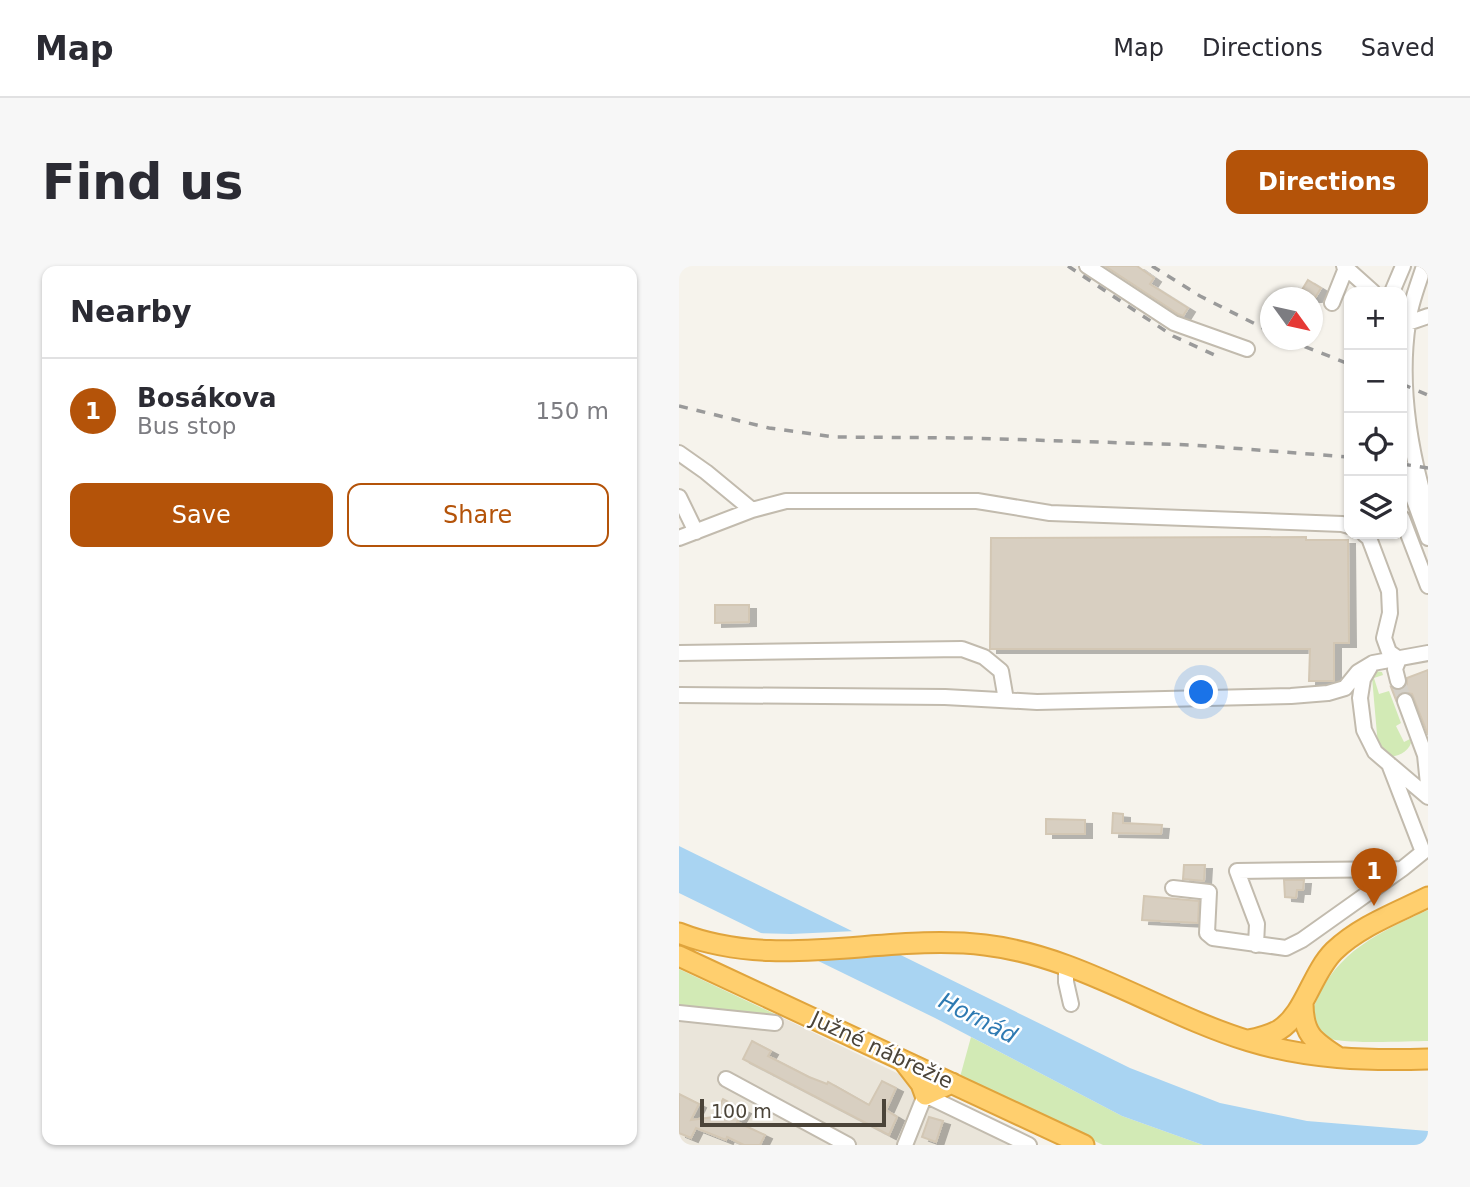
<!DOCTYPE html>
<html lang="en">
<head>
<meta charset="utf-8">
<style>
  :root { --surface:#fff; --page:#f7f7f7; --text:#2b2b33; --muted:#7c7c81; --line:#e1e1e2; --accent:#b45309 }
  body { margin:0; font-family:"DejaVu Sans",sans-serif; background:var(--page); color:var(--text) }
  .controls { position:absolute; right:21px; top:21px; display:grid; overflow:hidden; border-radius:14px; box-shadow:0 2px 5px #0004 }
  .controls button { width:63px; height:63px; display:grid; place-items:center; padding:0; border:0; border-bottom:2px solid var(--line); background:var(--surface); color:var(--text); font:35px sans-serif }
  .compass { position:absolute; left:581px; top:21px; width:63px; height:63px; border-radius:50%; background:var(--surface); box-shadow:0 2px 5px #0004; rotate:123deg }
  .scale { position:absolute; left:21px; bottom:18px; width:186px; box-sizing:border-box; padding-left:7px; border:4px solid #4b4439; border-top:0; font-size:19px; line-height:24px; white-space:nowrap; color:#4b4439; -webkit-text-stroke:5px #fff; paint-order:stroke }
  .you { position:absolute; left:523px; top:427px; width:24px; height:24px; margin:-18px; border:5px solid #fff; border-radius:50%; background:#1a73e8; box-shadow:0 0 0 10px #1a73e833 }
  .badge { display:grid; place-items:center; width:46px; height:46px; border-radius:50%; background:var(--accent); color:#fff; font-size:23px; font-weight:700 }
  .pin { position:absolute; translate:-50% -58px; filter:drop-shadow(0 2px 4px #0008) }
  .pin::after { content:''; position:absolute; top:37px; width:24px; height:21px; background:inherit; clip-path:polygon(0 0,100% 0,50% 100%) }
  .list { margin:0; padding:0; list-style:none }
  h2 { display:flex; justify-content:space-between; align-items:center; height:91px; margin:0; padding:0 28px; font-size:30px }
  h2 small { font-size:23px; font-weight:400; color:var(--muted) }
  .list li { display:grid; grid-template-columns:46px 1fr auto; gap:21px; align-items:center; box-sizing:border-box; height:105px; padding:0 28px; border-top:2px solid var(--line) }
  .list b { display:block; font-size:26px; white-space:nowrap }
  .list p { margin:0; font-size:23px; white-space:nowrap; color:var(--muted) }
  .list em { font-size:23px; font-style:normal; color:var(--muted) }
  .actions { display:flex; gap:14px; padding:21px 28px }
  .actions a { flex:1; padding:16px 0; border:2px solid var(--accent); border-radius:14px; text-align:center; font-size:24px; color:var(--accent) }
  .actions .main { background:var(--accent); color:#fff }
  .icon { flex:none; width:38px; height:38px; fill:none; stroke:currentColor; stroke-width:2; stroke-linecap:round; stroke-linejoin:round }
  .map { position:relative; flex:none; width:749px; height:879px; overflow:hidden; border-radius:14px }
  header { display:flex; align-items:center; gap:42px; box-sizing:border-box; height:98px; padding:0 35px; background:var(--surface); border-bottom:2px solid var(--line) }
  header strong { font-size:33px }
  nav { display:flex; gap:38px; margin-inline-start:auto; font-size:24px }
  .intro { display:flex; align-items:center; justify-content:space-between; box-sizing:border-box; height:168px; padding:0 42px }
  h1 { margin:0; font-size:49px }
  .button { padding:18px 32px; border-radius:14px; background:var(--accent); color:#fff; font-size:24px; font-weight:700 }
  main { display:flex; gap:42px; padding:0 42px }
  aside { flex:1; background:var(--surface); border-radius:14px; box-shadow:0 2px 5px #0004 }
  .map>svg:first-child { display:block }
  .residential { fill:#eae5da }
  .green { fill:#d2eab5 }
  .water { fill:#a9d4f2 }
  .pier { fill:#f6f3ec }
  .building { fill:#d8cfc1; stroke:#d3c7b4; stroke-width:2; filter:url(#shadow) }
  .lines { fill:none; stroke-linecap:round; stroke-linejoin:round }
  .minor-tunnel { stroke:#d4d0c8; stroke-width:14; stroke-dasharray:14 7; stroke-linecap:butt }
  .minor-casing { stroke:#c2bbae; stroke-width:18 }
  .highway-casing { stroke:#e0a43c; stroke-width:23 }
  .minor { stroke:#fff; stroke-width:14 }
  .highway { stroke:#ffcf6e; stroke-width:19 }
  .rail { stroke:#9a9a9a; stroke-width:3.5; stroke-dasharray:9 9; stroke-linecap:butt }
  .labels { text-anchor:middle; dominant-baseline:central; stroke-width:5; stroke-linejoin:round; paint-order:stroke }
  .street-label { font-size:21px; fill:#4b4439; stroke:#fff }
  .water-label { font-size:23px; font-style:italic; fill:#2e7ab2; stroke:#fff }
</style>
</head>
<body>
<header>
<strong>Map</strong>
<nav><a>Map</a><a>Directions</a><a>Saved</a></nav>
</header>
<div class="intro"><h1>Find us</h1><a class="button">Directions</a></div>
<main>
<aside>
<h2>Nearby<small></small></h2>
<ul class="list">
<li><span class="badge">1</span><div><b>Bosákova</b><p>Bus stop</p></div><em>150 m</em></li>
</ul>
<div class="actions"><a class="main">Save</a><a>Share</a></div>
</aside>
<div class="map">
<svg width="749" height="879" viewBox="0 0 749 879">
  <defs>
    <filter id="shadow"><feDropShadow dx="7" dy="4" stdDeviation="0" flood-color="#0004"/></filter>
  </defs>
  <rect width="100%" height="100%" fill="#f6f3ec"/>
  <path class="residential" d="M0 747 96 757 100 750 224 810 350 879H0Z"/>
  <path class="green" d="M697 405 703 406 704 409 695 412 700 428 710 425 722 457 717 460 725 476 731 473 732 477C729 486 718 491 709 491L699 480 693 411Z
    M749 644V775C729 775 661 779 646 771 635 764 631 750 636 738 657 685 701 666 749 644Z
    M0 703 100 750 96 757 0 747Z
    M292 771 443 850 524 879H424L281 811Z"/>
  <path class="water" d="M0 580 451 802 541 837 628 855 749 865V879H524L443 850 256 752 0 627Z"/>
  <path class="pier" d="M177 665 223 687 128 694 72 667 112 668Z"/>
  <path class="building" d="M426 0H458L475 12 471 18 509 42 504 50 499 48Z
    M629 14 642 22 636 32H618Z
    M627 271V274H669L670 377H655V415H630L631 383H311L312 272Z
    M36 339H70V356L36 357Z
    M749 404V469L733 428 722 426 717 434 712 421 722 424 728 418V412Z
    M434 547 444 548V557L483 559 482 568 433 567Z
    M367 553 406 554V568H367Z
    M505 599H526L525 615 504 613Z
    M605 614H625L624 624H618L617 632 606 631Z
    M465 630 520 635 519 657 463 654Z
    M73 775 92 785 89 790 130 811 148 818 149 816 190 839 203 815 217 822 207 844 218 851 210 869 64 793Z
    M0 828 20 838 12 854 35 851 44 833 65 844 58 856 86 869 81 879H65L48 871 47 874 17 862 12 872 0 867Z
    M250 851 264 855 257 876 243 871Z"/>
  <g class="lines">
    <path class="minor-tunnel" d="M719 415 726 435"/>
    <defs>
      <path id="minor" d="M408 0 495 57 568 83
        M665 0 694 26
        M745 0C739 19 731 38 729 57 720 118 731 186 749 245
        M713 26 724 0
        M653 37 667 2
        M729 57 749 50
        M0 187 27 206 73 244
        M723 201 749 272
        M0 231 17 266
        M723 252 749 320
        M685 268 690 272 710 325 711 347 705 372 710 386 720 393
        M0 272 73 244 107 235H298L371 247 663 258 670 260
        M0 387 283 383 305 391 322 405 327 434
        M691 401 684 413 681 432 685 464 696 486 749 531
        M719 415 716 403 720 393
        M0 429 266 431 358 436 612 430 649 427 666 422 679 406 694 397 749 387
        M726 435 746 489 749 518
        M494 622 530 626 528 667 534 672 607 682 623 674 723 603
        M577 679 578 658 558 605 723 603 744 586 710 498
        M387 699V716L392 738
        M0 747 96 757
        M47 813 169 879
        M226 879 246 829 350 879"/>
      <path id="highway" d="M0 667C99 706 204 667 306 679 400 690 481 748 570 775 629 793 688 795 749 793
        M0 690 405 879
        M624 737C624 768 634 775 659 791
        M569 774C580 772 591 769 600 764 626 748 632 708 655 685 681 660 717 647 749 631
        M225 796 242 818 246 829 273 817"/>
    </defs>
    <use href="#minor" class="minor-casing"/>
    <use href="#highway" class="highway-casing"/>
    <use href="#minor" class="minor"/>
    <use href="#highway" class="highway"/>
    <path class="rail" d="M389 0 494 70 542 92
      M473 0 521 30 592 66
      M609 74 670 98
      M723 118 749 129
      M0 140 90 162 156 171 290 172 513 179 670 191
      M723 198 749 202"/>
  </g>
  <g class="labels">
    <g class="street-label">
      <text transform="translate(203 784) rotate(25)">Južné nábrežie</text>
    </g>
    <g class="water-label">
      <text transform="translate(299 752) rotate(27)">Hornád</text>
    </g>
  </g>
</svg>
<div class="controls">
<button>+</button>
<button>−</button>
<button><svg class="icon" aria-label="locate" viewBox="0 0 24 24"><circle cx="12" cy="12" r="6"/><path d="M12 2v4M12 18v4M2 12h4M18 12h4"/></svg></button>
<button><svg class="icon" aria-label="layers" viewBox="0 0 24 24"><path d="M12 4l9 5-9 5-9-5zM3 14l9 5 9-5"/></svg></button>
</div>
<svg class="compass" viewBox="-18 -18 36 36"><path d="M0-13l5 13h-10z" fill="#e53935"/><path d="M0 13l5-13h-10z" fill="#7c7c81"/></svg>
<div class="scale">100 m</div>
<div class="you"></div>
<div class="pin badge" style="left:695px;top:640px">1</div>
</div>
</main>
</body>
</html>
